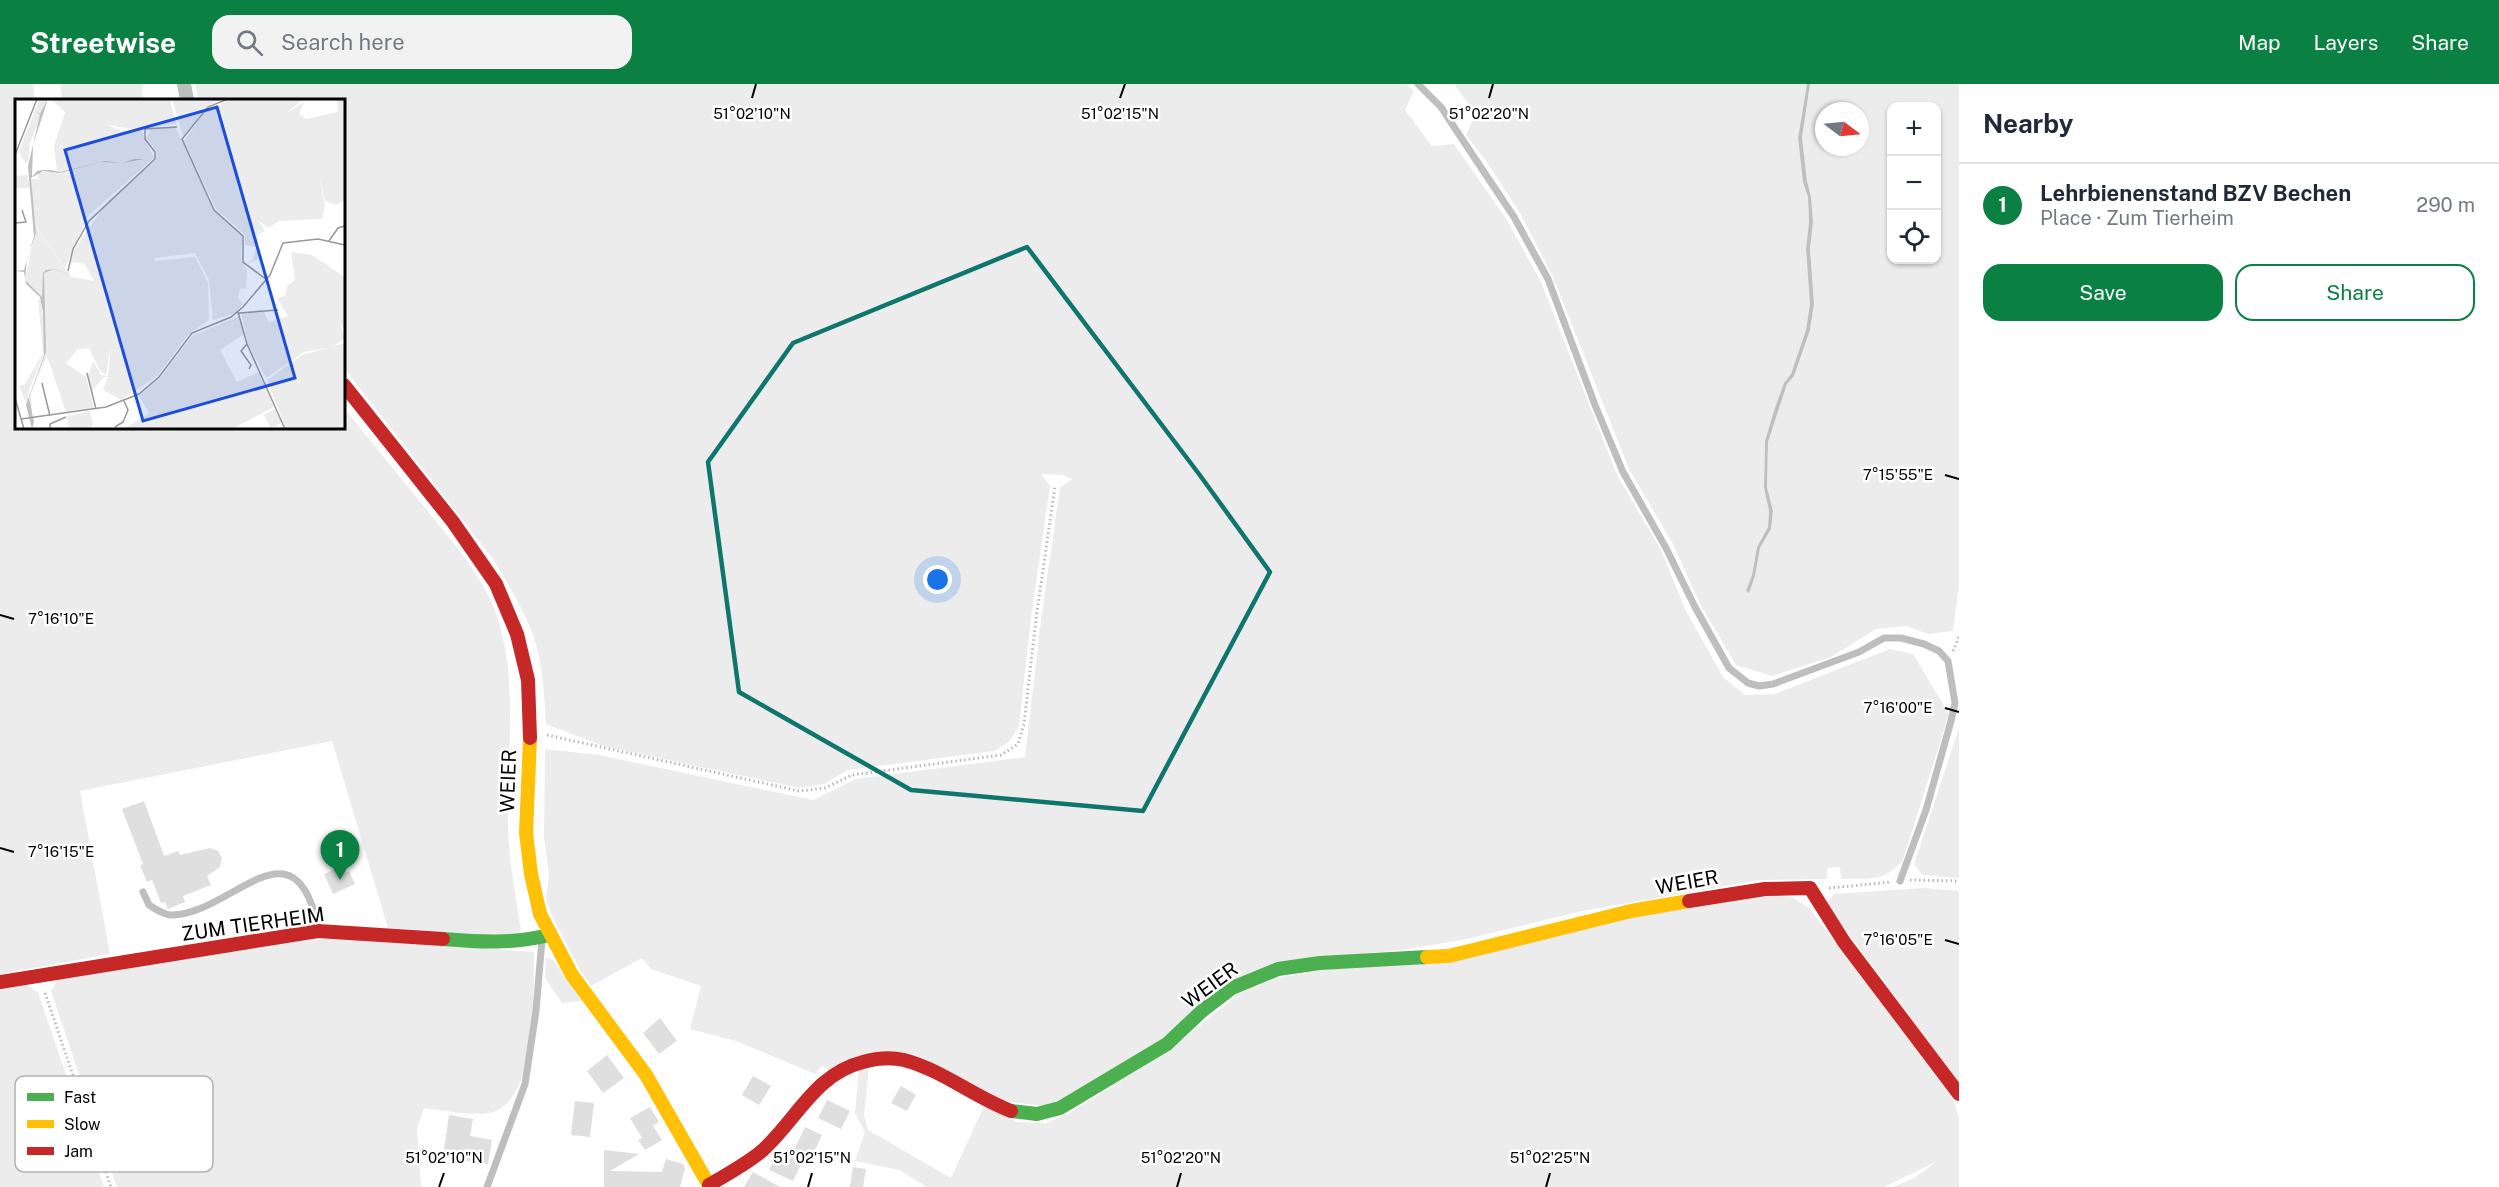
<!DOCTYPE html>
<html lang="en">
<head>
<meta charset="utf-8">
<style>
  :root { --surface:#fff; --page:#f2f2f3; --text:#1f2937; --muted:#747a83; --line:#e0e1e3; --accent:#0b8043 }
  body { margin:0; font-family:"Public Sans",sans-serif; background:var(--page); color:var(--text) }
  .controls { position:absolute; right:18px; top:18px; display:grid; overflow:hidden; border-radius:12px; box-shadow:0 2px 4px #0004 }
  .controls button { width:54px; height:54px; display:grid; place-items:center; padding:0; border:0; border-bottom:2px solid var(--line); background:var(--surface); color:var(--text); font:30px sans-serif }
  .compass { position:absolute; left:1815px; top:18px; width:54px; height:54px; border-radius:50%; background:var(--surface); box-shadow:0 2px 4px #0004; rotate:106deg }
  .you { position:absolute; left:938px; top:496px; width:21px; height:21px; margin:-15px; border:4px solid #fff; border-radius:50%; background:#1a73e8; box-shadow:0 0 0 9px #1a73e833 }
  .badge { display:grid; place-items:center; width:39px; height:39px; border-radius:50%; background:var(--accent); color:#fff; font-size:20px; font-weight:700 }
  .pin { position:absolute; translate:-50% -50px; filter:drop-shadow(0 2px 3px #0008) }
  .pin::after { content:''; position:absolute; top:32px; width:21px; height:18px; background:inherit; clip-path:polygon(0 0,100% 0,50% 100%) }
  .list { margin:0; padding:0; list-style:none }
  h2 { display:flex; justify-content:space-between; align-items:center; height:78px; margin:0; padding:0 24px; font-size:26px }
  h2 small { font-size:20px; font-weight:400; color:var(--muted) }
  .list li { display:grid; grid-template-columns:39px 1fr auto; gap:18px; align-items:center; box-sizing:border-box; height:84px; padding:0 24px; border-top:2px solid var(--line) }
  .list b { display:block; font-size:22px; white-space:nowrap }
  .list p { margin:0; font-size:20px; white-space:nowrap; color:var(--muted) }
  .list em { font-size:20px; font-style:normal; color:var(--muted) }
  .actions { display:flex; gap:12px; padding:18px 24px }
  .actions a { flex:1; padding:14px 0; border:2px solid var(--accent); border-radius:18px; text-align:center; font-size:21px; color:var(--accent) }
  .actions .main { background:var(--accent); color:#fff }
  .icon { flex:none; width:33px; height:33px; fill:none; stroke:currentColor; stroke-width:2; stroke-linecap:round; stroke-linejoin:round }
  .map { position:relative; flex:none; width:1959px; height:1103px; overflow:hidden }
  header { display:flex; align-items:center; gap:36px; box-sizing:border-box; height:84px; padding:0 30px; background:var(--accent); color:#fff }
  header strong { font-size:28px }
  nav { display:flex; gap:33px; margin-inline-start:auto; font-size:21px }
  .search { width:420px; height:54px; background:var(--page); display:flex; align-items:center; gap:15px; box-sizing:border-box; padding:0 21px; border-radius:18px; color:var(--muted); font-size:22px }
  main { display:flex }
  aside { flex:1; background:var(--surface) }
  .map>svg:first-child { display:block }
  .green { fill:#ececec; fill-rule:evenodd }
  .water { fill:#bfbfbf }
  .building { fill:#dfdfdf }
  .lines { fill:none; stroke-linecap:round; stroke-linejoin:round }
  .path { stroke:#b9b9b9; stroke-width:3; stroke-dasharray:1.5 3; stroke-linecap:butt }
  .lane { stroke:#bebebe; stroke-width:7 }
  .street { stroke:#bebebe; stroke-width:14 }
  .fast { stroke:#4caf50; stroke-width:14 }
  .slow { stroke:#ffc107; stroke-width:14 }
  .jam { stroke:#c62828; stroke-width:14 }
  .marked { fill:none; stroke:#0f766e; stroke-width:4.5; stroke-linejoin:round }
  .ticks { fill:none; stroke:#000; stroke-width:2 }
  .labels { text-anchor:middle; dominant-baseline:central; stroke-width:5; stroke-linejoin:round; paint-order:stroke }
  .street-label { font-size:20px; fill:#000; stroke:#fff }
  .inset-road { fill:none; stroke:#999; stroke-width:1.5 }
  .view { fill:#1d4ed8; fill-opacity:0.15; stroke:#1d4ed8; stroke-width:3 }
  .inset-edge { fill:none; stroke:#000; stroke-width:3 }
  .key { fill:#fff; stroke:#b2b2b2; stroke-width:1.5 }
  .key-label { font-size:16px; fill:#000 }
  .ticks-label { font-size:15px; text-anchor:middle; fill:#000; stroke:#fff; stroke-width:5; stroke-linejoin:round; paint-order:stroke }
</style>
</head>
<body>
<header>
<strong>Streetwise</strong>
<div class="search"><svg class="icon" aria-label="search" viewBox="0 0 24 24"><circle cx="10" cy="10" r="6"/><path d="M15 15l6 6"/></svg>Search here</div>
<nav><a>Map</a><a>Layers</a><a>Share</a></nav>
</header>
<main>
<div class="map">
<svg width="1959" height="1103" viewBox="0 0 1959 1103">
  <rect width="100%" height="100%" fill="#fff"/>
  <path class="green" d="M0 0H33L35 16H16V344H344V324L460 467C473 486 487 505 495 526 520 596 506 671 508 743 509 778 516 813 521 847L496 853 388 844 332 657 80 707 110 870 0 890Z
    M60 0H142L143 16H62Z
    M195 0H1406L1414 7 1405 26 1432 62 1454 60 1507 136 1541 198 1617 391 1661 466 1686 527 1723 593 1745 611 1775 610 1890 565 1913 570 1949 630 1903 776C1884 799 1868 794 1841 795L1840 783 1827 784V795L1760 796 1582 827 1467 855 1402 866 1274 878 1150 965 1047 1023 998 1016 930 979 829 986 822 982 815 990 736 957 690 945 701 902 651 885 642 874 591 902 579 884 553 834 546 814 549 790 544 753 545 665 599 671 813 716 856 695 1025 673 1041 536 1060 403 1073 395 1062 391 1041 390 1050 402 1031 534 1019 642 1009 658 994 667 848 686 824 700 799 704 603 662 546 640C544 610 543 577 532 548 522 523 507 498 493 475L344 284V16H199Z
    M1454 0H1807L1798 54 1803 98 1808 113 1809 138 1806 165 1810 220 1806 246 1791 290 1784 299 1765 357 1764 404 1769 427 1768 443 1757 463 1752 491 1746 507 1755 492 1760 464 1771 445 1773 427 1767 403 1768 358 1787 300 1794 292 1810 246 1814 220 1810 165 1813 138 1811 113 1807 97 1802 54 1810 0H1959V501L1953 547 1928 550 1906 542 1876 545 1831 573 1772 592 1736 581 1700 520 1673 460 1629 385 1553 193 1520 129 1486 77 1466 51 1476 30ZM1892 22H1936V176H1892ZM1824 27H1860V63H1824Z
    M1959 644V794L1922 791 1914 780Z
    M1923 804 1959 807V999L1826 819 1834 810Z
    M1776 811 1794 814 1810 825 1953 1014 1959 1033V1103H1893L1914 1094 1938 1077 1884 1103H927L899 1086 855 1077 865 1048 855 1029 859 985 869 982 864 1031 868 1046 951 1094 984 1022 1018 1038 1046 1039 1071 1028 1170 966 1238 910 1277 894 1632 833Z
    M349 853 534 868C533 907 539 1021 488 1029 473 1032 440 1026 424 1024L417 1045 421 1103H117L51 907 60 892 253 861Z
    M546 873 553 876 582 917 562 919 545 894Z
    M23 899 38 908 104 1103H0V903Z"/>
  <path class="water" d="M1807 0H1810L1802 54 1807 97 1811 113 1813 138 1810 165 1814 220 1810 246 1794 292 1787 300 1768 358 1767 403 1773 427 1771 445 1760 464 1755 492 1749 509 1746 507 1752 491 1757 463 1768 443 1769 427 1764 404 1765 357 1775 324 1784 299 1791 290 1806 246 1810 220 1806 165 1809 138 1808 113 1803 98 1798 54Z"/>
  <path class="building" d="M144 717 164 772 178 767 180 771 210 764 218 767 222 774 220 783 207 792 211 801 183 812 185 818 168 825 165 818 161 819 152 796 147 798 140 781 143 780 122 725Z
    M336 785 339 791 349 787 355 800 333 810 324 790Z
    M660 934 677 957 659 970 643 949Z
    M607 971 624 994 603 1009 587 987Z
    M753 992 771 1002 759 1021 742 1011Z
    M901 1002 916 1011 907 1027 891 1019Z
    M827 1016 850 1027 841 1045 818 1034Z
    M575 1017 594 1019 590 1053 571 1051Z
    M650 1023 659 1038 653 1042 662 1056 645 1066 638 1056 642 1054 630 1034Z
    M449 1031 473 1035 470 1052 492 1056 488 1080 443 1073Z
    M805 1043 822 1051 813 1070 808 1067 793 1097 769 1086 777 1069 790 1075Z
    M604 1066 639 1070 610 1087 662 1088 666 1075 683 1080 685 1084 680 1103H604Z
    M853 1083 866 1085 863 1103H850Z
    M753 1088 780 1103H744Z"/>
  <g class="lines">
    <path class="path" d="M1953 567 1959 553
      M547 651 799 707 825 704 852 691 1001 671 1018 660 1024 640 1036 535 1055 402
      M1910 796 1959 797
      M1829 804 1891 798
      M45 909 111 1103"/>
    <path class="lane" d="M1418 0 1441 23 1462 55 1514 133 1548 195 1595 321 1623 388 1666 464 1695 523 1729 584 1748 599 1759 602 1773 600 1859 568 1884 554H1901L1924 560 1939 567 1948 577 1955 619 1951 637 1926 726 1900 797
      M143 808 149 821C155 825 163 830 170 831 229 833 295 729 318 844
      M487 1103 525 1000 536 927 542 855"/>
    <path class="street" d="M184 0 187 16"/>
    <path class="fast" d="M443 855C480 858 513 860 549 851
      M1011 1027 1037 1030 1060 1024 1167 960 1202 927 1232 904 1278 885 1320 879 1427 873"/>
    <path class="slow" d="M530 654 526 749 531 790 540 830 572 891 646 991 710 1103
      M1427 873 1449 872 1631 827 1689 817"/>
    <path class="jam" d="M344 301 453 438 496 500 517 550 528 596 530 654
      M1689 817 1765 805 1810 804 1844 858 1959 1010
      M0 898 318 847 443 855
      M709 1101C727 1090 747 1080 763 1066 797 1035 815 990 863 978 877 974 891 973 904 976 942 986 974 1013 1011 1027"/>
  </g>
  <path class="marked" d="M1027 163 1199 390 1270 488 1143 727 911 706 739 608 708 378 793 259Z"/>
  <path class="ticks" d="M752 14 756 0M1120 14 1125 0M1489 14 1493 0M1945 391 1959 395M0 531 14 535M1945 624 1959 628M0 764 14 768M1945 856 1959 860M439 1103 444 1089M808 1103 812 1089M1177 1103 1181 1089M1546 1103 1550 1089"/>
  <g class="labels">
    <g class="street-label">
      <text transform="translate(508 697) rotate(-88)">WEIER</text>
      <text transform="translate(1687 798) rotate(-10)">WEIER</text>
      <text transform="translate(253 840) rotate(-8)">ZUM TIERHEIM</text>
      <text transform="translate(1210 901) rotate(-36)">WEIER</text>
    </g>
  </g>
  <g transform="translate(15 15)">
    <rect width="330" height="330" fill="#fff"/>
    <path d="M33 0 15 44 13 64H10L4 52 24 1ZM35 0H155L161 25 114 30 91 25 106 32 126 31 139 59 73 117 50 169 21 127 18 105 16 80H23V73H42L39 47 50 13ZM157 0H210L196 5 168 37ZM217 0H289L270 15 289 3 284 15 291 20 323 13 322 0 330 1V101L321 106 310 102 303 72 310 106 307 120 264 122 253 129 243 121 250 132 243 136V161L230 165 238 161 241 148 230 146V136L201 110 169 42 190 12ZM137 28 161 29 198 111 227 135 226 160 232 170 231 189 225 190 223 199 229 205 218 215 198 221 194 181 180 154 140 159V162L180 158 193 184 194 221 174 235 142 277 106 301 88 291 93 278H89L76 293 73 278 78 262 86 276 93 277 96 246 91 276 85 272 74 249 63 250 51 264 71 278 79 309 51 313 32 257 16 293 17 317 14 299 31 253 27 199 10 181 21 128 56 178 79 182 69 164 55 163 59 151 94 101 141 61 142 53 131 39ZM13 76 15 89H0V77ZM276 153 297 156 330 178V234L324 221 330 239 317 248 289 253 251 279 233 245 226 214 248 211 254 223 273 217 262 199 270 197 272 187 280 181ZM23 200 26 202 29 226V254L14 291 12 306 4 287 10 285 28 254ZM224 217 229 235 205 251 222 283 244 273 259 308 217 330H109L134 314 124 297 146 278 177 237ZM330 244V330H271L252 281 287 256ZM260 310 267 323 256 330 249 316ZM75 312 78 325 75 330H54L52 317Z" fill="#ececec"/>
    <path d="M33 0 18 46 17 78 22 72 28 71H36L45 73 86 63 90 62 107 64 119 60H129L107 64 86 63 45 74 28 72 16 79 21 134 12 160 10 181 27 198 28 174 31 171 40 170 70 181 39 170 29 174 31 253 14 299 19 323 17 330 11 306 29 256 28 213 25 198 11 185 9 173 0 172 9 171 19 137 13 67 25 16 20 12 25 15Z" fill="#bfbfbf"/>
    <path class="inset-road" d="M213 0 193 8 167 40 199 111 228 137V163L252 181M0 56 22 0M0 124 11 123 7 111M314 142 323 129 330 127M53 172 58 150 74 122 140 60V53L130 40V30L162 28M223 213 232 245 270 330M224 214 263 211M232 245 226 252 236 266 234 270M72 274 81 310M27 284 35 317M0 299 9 330M6 320 91 308 124 295 144 278 177 234 216 218 228 208 255 176 268 144 303 140 330 146M100 328 108 323 113 311 109 302M35 330V325L51 318"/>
    <path class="view" d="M202 8 280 279 128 322 50 51Z"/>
    <rect width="330" height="330" class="inset-edge"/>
  </g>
  <rect x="15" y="992" width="198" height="96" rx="9" class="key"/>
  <rect x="27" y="1009" width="27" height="8" fill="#4caf50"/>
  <rect x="27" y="1036" width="27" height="8" fill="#ffc107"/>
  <rect x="27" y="1063" width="27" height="8" fill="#c62828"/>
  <g class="key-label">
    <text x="64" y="1019">Fast</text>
    <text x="64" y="1046">Slow</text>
    <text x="64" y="1073">Jam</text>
  </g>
  <g class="ticks-label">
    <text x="752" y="35">51°02'10"N</text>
    <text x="1120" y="35">51°02'15"N</text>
    <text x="1489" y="35">51°02'20"N</text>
    <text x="1898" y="396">7°15'55"E</text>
    <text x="61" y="540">7°16'10"E</text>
    <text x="1898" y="629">7°16'00"E</text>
    <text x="61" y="773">7°16'15"E</text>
    <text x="1898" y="861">7°16'05"E</text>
    <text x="444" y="1079">51°02'10"N</text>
    <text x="812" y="1079">51°02'15"N</text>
    <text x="1181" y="1079">51°02'20"N</text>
    <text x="1550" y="1079">51°02'25"N</text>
  </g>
</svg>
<div class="controls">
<button>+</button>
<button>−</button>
<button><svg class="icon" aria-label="locate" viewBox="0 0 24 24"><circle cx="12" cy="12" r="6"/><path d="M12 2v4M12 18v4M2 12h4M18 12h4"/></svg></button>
</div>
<svg class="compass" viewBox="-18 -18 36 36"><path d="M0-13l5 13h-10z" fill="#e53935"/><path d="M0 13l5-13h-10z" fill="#747a83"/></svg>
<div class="you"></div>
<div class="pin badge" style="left:340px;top:796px">1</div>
</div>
<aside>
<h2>Nearby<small></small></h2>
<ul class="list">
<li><span class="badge">1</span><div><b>Lehrbienenstand BZV Bechen</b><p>Place · Zum Tierheim</p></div><em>290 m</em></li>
</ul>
<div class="actions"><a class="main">Save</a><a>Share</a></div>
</aside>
</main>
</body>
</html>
